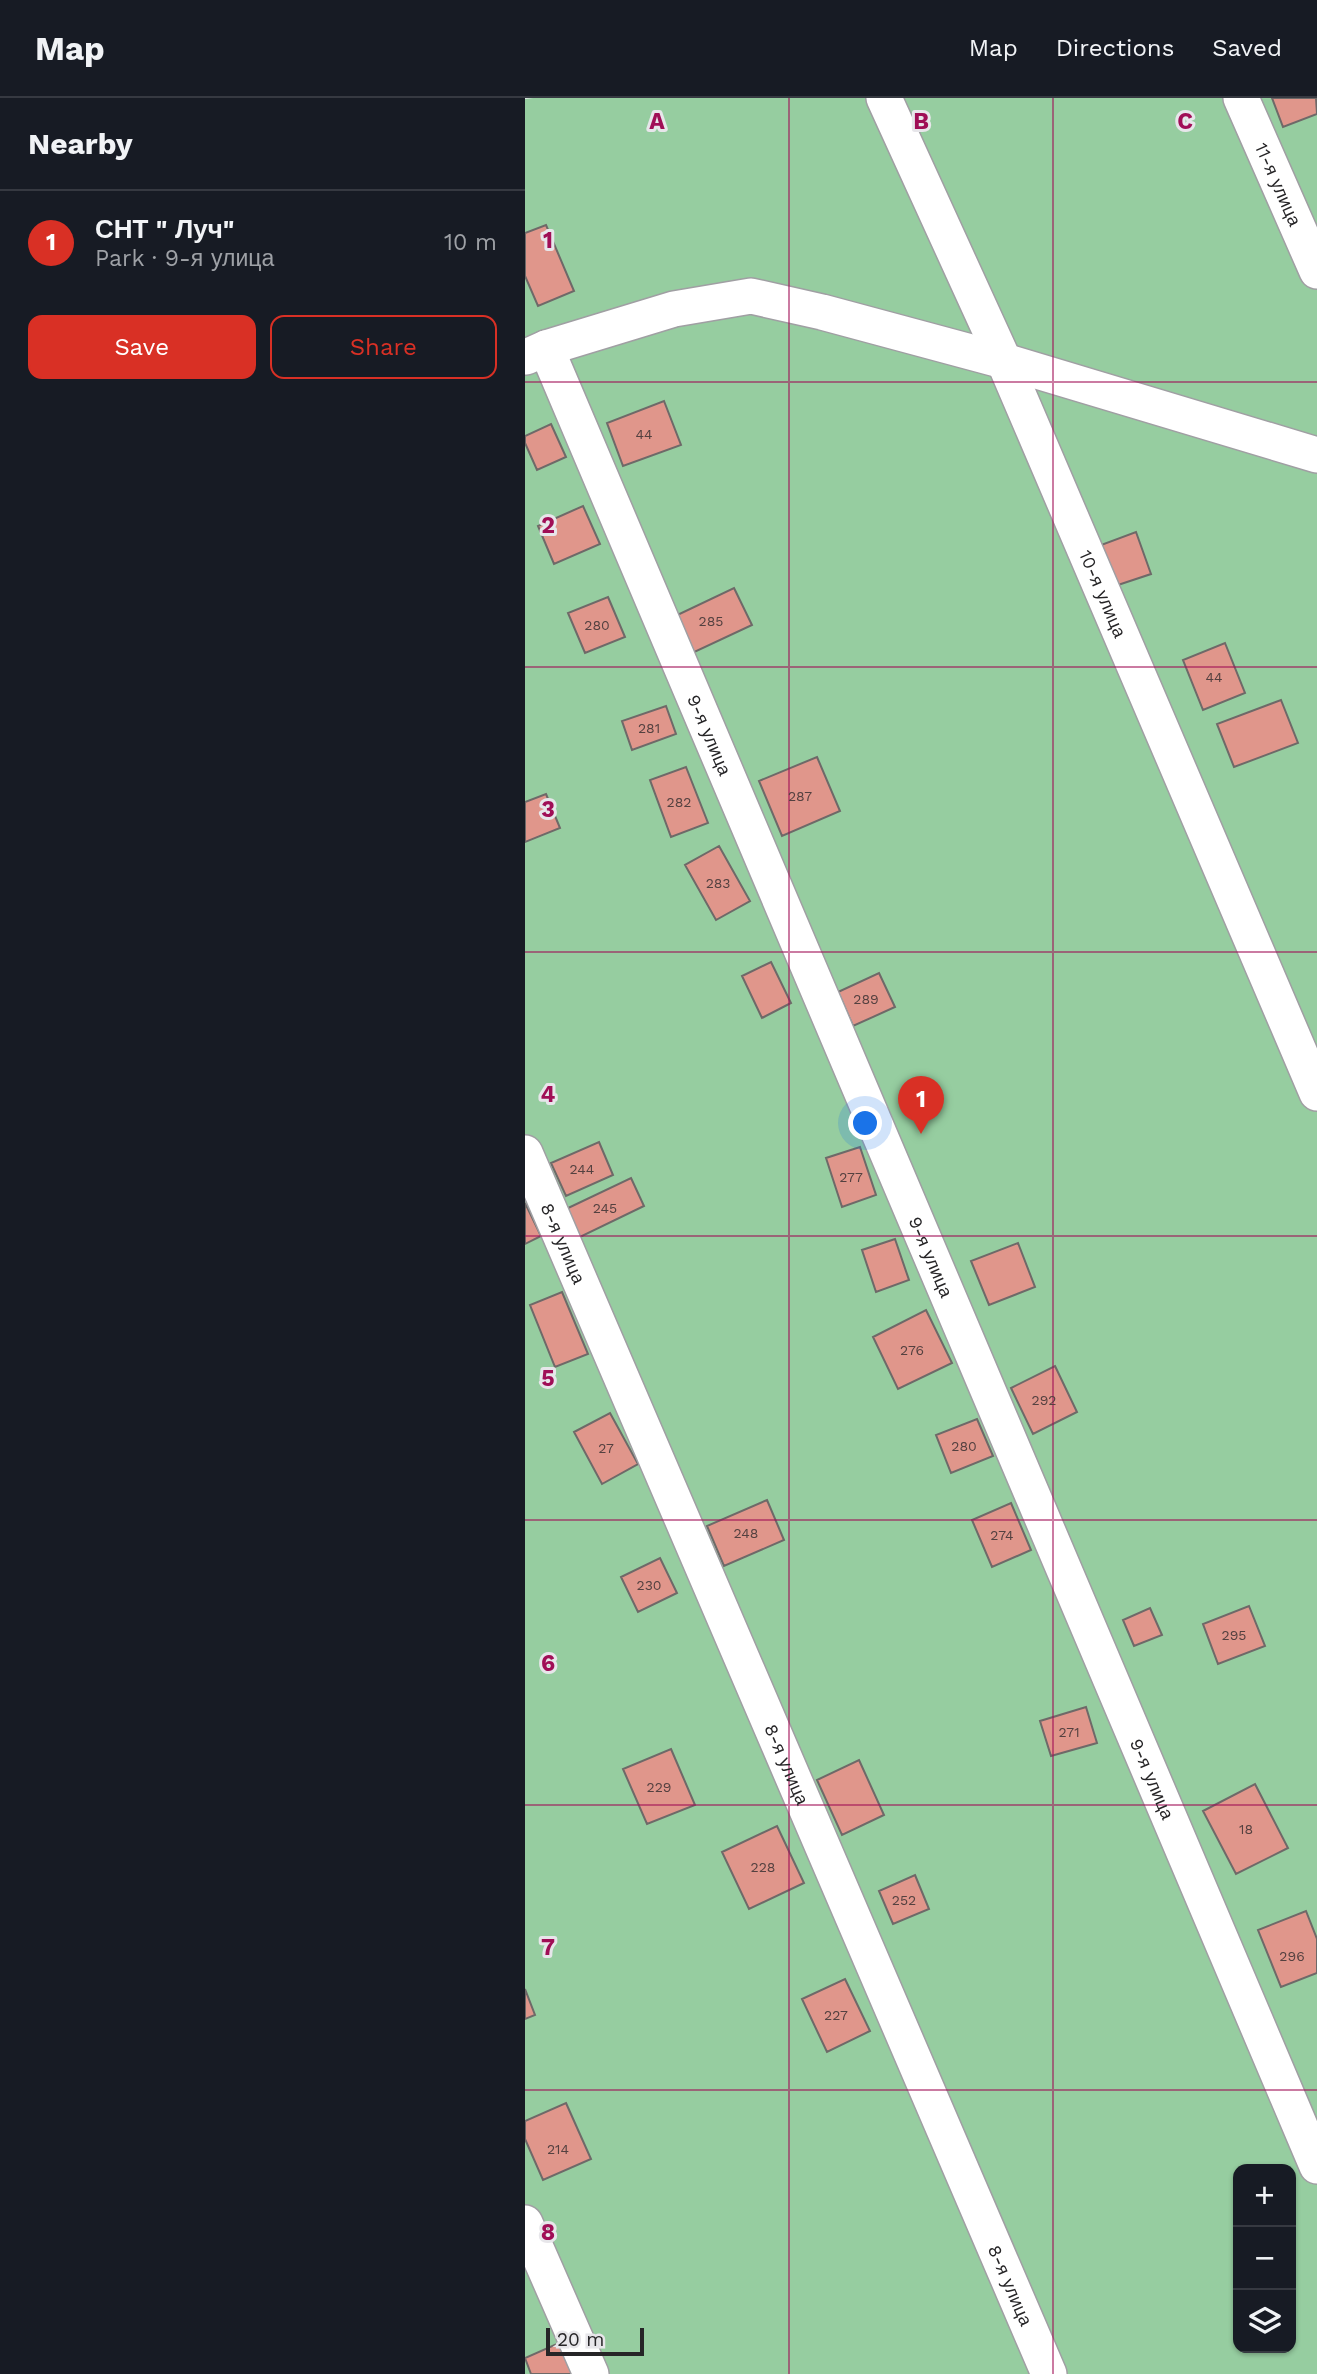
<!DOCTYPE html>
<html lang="en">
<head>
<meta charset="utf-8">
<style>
  :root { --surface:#171b24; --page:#20242c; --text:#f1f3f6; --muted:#9ea1a6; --line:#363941; --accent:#d93025 }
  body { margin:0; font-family:"Work Sans",sans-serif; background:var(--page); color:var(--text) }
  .controls { position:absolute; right:21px; bottom:21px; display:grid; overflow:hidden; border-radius:14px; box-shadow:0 2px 5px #0004 }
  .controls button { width:63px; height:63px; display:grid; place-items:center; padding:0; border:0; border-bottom:2px solid var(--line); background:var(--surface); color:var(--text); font:35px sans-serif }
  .scale { position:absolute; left:21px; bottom:18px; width:98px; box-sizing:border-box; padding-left:7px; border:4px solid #262527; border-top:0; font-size:19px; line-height:24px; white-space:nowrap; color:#262527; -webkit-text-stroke:5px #e7e6ea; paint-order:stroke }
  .you { position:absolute; left:341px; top:1026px; width:24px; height:24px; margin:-18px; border:5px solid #fff; border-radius:50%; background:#1a73e8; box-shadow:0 0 0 10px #1a73e833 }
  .badge { display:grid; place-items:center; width:46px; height:46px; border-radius:50%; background:var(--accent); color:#fff; font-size:23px; font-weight:700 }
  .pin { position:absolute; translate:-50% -58px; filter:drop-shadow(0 2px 4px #0008) }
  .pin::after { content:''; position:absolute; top:37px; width:24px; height:21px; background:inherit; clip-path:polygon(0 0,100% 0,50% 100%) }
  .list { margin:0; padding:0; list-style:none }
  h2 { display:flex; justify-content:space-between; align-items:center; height:91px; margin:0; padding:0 28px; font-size:30px }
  h2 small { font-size:23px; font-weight:400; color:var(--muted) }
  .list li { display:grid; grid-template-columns:46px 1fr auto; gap:21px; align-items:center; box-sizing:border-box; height:105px; padding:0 28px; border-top:2px solid var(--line) }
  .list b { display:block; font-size:26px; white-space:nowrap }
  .list p { margin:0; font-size:23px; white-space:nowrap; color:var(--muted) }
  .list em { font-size:23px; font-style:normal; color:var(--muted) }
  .actions { display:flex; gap:14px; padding:21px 28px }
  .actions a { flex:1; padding:16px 0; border:2px solid var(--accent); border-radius:14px; text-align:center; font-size:24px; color:var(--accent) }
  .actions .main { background:var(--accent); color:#fff }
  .icon { flex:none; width:38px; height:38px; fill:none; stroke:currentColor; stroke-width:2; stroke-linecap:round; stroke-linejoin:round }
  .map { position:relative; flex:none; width:792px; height:2276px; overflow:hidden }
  header { display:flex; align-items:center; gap:42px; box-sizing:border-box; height:98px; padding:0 35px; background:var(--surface); border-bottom:2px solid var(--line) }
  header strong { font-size:33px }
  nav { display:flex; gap:38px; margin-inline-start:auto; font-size:24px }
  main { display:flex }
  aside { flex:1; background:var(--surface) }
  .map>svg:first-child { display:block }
  .green { fill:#96cda0; fill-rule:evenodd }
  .building { fill:#e0968b; stroke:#6e6968; stroke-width:2 }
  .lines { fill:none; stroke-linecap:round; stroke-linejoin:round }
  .street-casing { stroke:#a09fa3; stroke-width:38 }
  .street { stroke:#fff; stroke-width:35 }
  .grid { fill:none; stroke:#a00e56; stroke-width:2; stroke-opacity:0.55 }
  .labels { text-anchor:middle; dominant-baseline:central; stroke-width:6; stroke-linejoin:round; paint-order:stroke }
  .number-label { font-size:14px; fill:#544140 }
  .street-label { font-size:18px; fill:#262527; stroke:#e7e6ea }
  .grid-label { font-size:23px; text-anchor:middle; font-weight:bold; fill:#a00e56; stroke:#e7e6ea; stroke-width:6; stroke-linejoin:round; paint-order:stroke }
</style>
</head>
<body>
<header>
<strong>Map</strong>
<nav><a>Map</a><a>Directions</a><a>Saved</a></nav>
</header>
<main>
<aside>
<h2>Nearby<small></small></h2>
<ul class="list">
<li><span class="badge">1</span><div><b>СНТ &quot; Луч&quot;</b><p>Park · 9-я улица</p></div><em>10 m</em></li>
</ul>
<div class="actions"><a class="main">Save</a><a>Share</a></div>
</aside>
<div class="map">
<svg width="792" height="2276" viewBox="0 0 792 2276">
  <rect width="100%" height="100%" fill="#e7e6ea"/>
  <path class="green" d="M8 0H792V2276H0V1ZM713 2071H766V2250H713Z"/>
  <path class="building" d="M747 0H791L792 16 758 29Z
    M21 127 49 193 13 208 0 178V135Z
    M139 303 156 347 98 368 82 325Z
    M26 326 41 359 12 372 0 345V338Z
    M58 408 75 446 29 466 13 428Z
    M611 434 626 476 590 488 576 447Z
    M209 490 227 527 163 557 146 520Z
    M83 499 100 539 60 555 43 515Z
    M700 545 720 595 678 612 658 562Z
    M756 602 773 645 709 669 692 626Z
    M141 608 151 636 107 652 97 623Z
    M292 659 315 713 257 738 234 683Z
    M161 669 183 725 146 739 125 682Z
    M21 696 35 730 0 744V704Z
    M194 748 225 803 191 822 160 767Z
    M246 864 266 905 237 920 217 878Z
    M354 875 370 909 328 928 313 894Z
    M74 1044 88 1077 41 1098 26 1065Z
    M335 1049 351 1097 317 1109 301 1060Z
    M106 1080 119 1108 55 1139 41 1111Z
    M0 1105 16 1138 0 1146Z
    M370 1141 384 1182 351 1194 337 1152Z
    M493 1145 510 1189 464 1207 446 1163Z
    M37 1194 63 1256 30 1269 5 1207Z
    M401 1212 427 1265 373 1291 348 1239Z
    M530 1268 552 1314 508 1336 486 1290Z
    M85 1315 113 1366 77 1386 49 1334Z
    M452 1321 468 1358 426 1375 411 1337Z
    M242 1402 259 1442 199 1468 182 1428Z
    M486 1405 506 1452 467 1469 447 1422Z
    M135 1460 152 1495 113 1514 96 1479Z
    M724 1508 740 1548 693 1566 678 1526Z
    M625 1510 637 1537 609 1548 598 1522Z
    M561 1609 572 1645 526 1658 515 1623Z
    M146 1651 170 1707 122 1726 98 1671Z
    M334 1662 359 1717 317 1737 292 1682Z
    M730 1686 763 1750 711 1776 678 1713Z
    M252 1728 279 1785 224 1811 197 1754Z
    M390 1777 404 1811 368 1826 354 1793Z
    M781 1813 792 1841V1875L756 1889 733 1832Z
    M320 1881 345 1933 302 1954 277 1901Z
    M0 1891 10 1917 0 1921Z
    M41 2005 66 2061 18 2082 0 2041V2023Z
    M34 2245 48 2276H6L0 2260Z"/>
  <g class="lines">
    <defs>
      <g id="street">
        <path id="s1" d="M359 0 479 263 792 995"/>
        <path id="s2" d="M716 0 792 173"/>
        <path id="s3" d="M21 250 792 2068"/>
        <path d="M1 259 21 250 149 211 226 198 297 214 479 263 792 357"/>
        <path id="s4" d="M0 1055 524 2276"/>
        <path d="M0 2125 66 2276"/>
      </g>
    </defs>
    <use href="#street" class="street-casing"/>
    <use href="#street" class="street"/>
  </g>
  <path class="grid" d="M264 0V2276M528 0V2276M0 284H792M0 569H792M0 854H792M0 1138H792M0 1422H792M0 1707H792M0 1992H792"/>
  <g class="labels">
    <g class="number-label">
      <text x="119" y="336">44</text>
      <text x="186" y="523">285</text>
      <text x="72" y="527">280</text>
      <text x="689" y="579">44</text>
      <text x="124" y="630">281</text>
      <text x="275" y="698">287</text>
      <text x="154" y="704">282</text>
      <text x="193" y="785">283</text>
      <text x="341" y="901">289</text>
      <text x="57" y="1071">244</text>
      <text x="326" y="1079">277</text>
      <text x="80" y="1110">245</text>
      <text x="387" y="1252">276</text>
      <text x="519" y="1302">292</text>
      <text x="439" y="1348">280</text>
      <text x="81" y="1350">27</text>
      <text x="221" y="1435">248</text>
      <text x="477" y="1437">274</text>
      <text x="124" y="1487">230</text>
      <text x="709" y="1537">295</text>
      <text x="544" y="1634">271</text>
      <text x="134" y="1689">229</text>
      <text x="721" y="1731">18</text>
      <text x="238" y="1769">228</text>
      <text x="379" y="1802">252</text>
      <text x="767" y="1858">296</text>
      <text x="311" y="1917">227</text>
      <text x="33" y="2051">214</text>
    </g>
    <g class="street-label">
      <text stroke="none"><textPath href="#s2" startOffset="94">11-я улица</textPath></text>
      <text stroke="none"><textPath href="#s1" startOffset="542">10-я улица</textPath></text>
      <text stroke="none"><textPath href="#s3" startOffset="420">9-я улица</textPath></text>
      <text stroke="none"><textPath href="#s4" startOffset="98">8-я улица</textPath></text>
      <text stroke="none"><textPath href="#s3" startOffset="987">9-я улица</textPath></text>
      <text stroke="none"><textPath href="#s4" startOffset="665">8-я улица</textPath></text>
      <text stroke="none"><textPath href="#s3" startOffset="1554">9-я улица</textPath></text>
      <text stroke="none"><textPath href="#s4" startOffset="1232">8-я улица</textPath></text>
    </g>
  </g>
  <g class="grid-label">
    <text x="132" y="31">A</text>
    <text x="396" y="31">B</text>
    <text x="660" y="31">C</text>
    <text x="23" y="150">1</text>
    <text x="23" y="435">2</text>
    <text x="23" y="719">3</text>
    <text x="23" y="1004">4</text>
    <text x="23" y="1288">5</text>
    <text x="23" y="1573">6</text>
    <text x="23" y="1857">7</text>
    <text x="23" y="2142">8</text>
  </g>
</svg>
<div class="controls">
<button>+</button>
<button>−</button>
<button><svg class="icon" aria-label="layers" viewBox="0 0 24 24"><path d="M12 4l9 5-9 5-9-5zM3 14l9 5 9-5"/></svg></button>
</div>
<div class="scale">20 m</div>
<div class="you"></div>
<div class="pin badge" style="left:396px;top:1036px">1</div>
</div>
</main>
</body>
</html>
